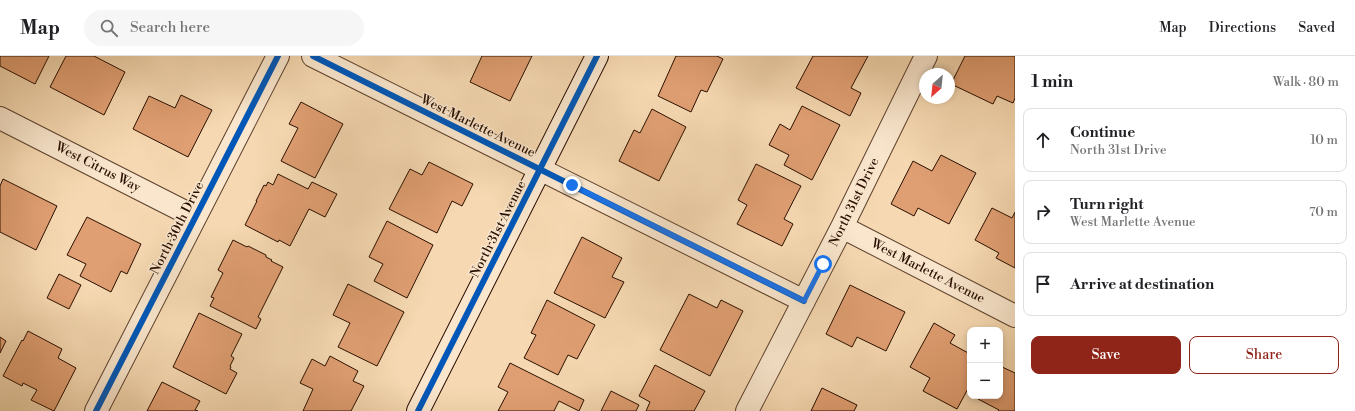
<!DOCTYPE html>
<html lang="en">
<head>
<meta charset="utf-8">
<style>
  :root { --surface:#fff; --page:#f6f6f6; --text:#202124; --muted:#757577; --line:#e0e0e0; --accent:#8f2418 }
  body { margin:0; font-family:"Libre Bodoni",serif; background:var(--page); color:var(--text) }
  .controls { position:absolute; right:12px; bottom:12px; display:grid; overflow:hidden; border-radius:8px; box-shadow:0 2px 6px #0003 }
  .controls button { width:36px; height:36px; display:grid; place-items:center; padding:0; border:0; border-bottom:1px solid var(--line); background:var(--surface); color:var(--text); font:20px sans-serif }
  .compass { position:absolute; left:919px; top:12px; width:36px; height:36px; border-radius:50%; background:var(--surface); box-shadow:0 2px 6px #0003; rotate:207deg }
  .stop { position:absolute; width:12px; height:12px; margin:-9px; border:3px solid #1a73e8; border-radius:50%; background:#fff }
  .stop.end { background:#1a73e8; border-color:#fff; box-shadow:0 1px 4px #0008 }
  .list { margin:0; padding:0; list-style:none }
  h2 { display:flex; justify-content:space-between; align-items:center; height:52px; margin:0; padding:0 16px; font-size:17px }
  h2 small { font-size:13px; font-weight:400; color:var(--muted) }
  .list li { display:grid; grid-template-columns:26px 1fr auto; gap:12px; align-items:center; box-sizing:border-box; height:64px; margin:0 8px 8px; padding:0 8px; border:1px solid var(--line); border-radius:8px }
  .list b { display:block; font-size:15px; white-space:nowrap }
  .list p { margin:0; font-size:13px; white-space:nowrap; color:var(--muted) }
  .list em { font-size:13px; font-style:normal; color:var(--muted) }
  .actions { display:flex; gap:8px; padding:12px 16px }
  .actions a { flex:1; padding:9px 0; border:1px solid var(--accent); border-radius:8px; text-align:center; font-size:14px; color:var(--accent) }
  .actions .main { background:var(--accent); color:#fff }
  .icon { flex:none; width:22px; height:22px; fill:none; stroke:currentColor; stroke-width:2; stroke-linecap:round; stroke-linejoin:round }
  .map { position:relative; flex:none; width:1015px; height:355px; overflow:hidden }
  header { display:flex; align-items:center; gap:24px; box-sizing:border-box; height:56px; padding:0 20px; background:var(--surface); border-bottom:1px solid var(--line) }
  header strong { font-size:19px }
  nav { display:flex; gap:22px; margin-inline-start:auto; font-size:14px }
  .search { width:280px; height:36px; background:var(--page); display:flex; align-items:center; gap:10px; box-sizing:border-box; padding:0 14px; border-radius:22px; color:var(--muted); font-size:15px }
  main { display:flex }
  aside { flex:1; background:var(--surface) }
  .map>svg:first-child { display:block }
  .building { fill:#e09f72; stroke:#290e00 }
  .lines { fill:none; stroke-linecap:round; stroke-linejoin:round }
  .street-casing { stroke:#5c412c; stroke-width:24 }
  .secondary-casing { stroke:#290e00; stroke-width:24 }
  .street { stroke:#f9e6cd; stroke-width:22 }
  .secondary { stroke:#f9e6cd; stroke-width:22 }
  .cycleway-casing { stroke:#f9e6cd; stroke-width:8 }
  .cycleway { stroke:#0057b8; stroke-width:6 }
  .route { stroke:#1a73e8; stroke-width:5 }
  .labels { text-anchor:middle; dominant-baseline:central; stroke-width:3; stroke-linejoin:round; paint-order:stroke }
  .street-label { font-size:13px; fill:#290e00; stroke:#f9e6cd }
</style>
</head>
<body>
<header>
<strong>Map</strong>
<div class="search"><svg class="icon" aria-label="search" viewBox="0 0 24 24"><circle cx="10" cy="10" r="6"/><path d="M15 15l6 6"/></svg>Search here</div>
<nav><a>Map</a><a>Directions</a><a>Saved</a></nav>
</header>
<main>
<div class="map">
<svg width="1015" height="355" viewBox="0 0 1015 355">
  <rect width="100%" height="100%" fill="#f6d9b2"/>
  <filter id="stains"><feTurbulence type="fractalNoise" baseFrequency=".005" numOctaves="4"/><feColorMatrix values="0 0 0 0 .2 0 0 0 0 .09 0 0 0 0 .02 0 0 0 .5 -.17"/></filter>
  <radialGradient id="worn" r=".72"><stop offset=".6" stop-color="#630" stop-opacity="0"/><stop offset="1" stop-color="#630" stop-opacity=".3"/></radialGradient>
  <path class="building" d="M0 0H49L35 28 0 10Z
    M66 0H94L125 16 104 59 50 31Z
    M482 0H532L510 45 470 26Z
    M676 0H717L723 3 707 36 701 34 691 56 658 40Z
    M813 0H868L851 32 861 37 850 60 796 32Z
    M965 0H1015V42L1013 47 997 40 993 48 951 28Z
    M181 39 212 54 188 101 133 73 149 40 175 52Z
    M301 46 343 68 315 122 281 105 298 72 289 68Z
    M802 50 840 69 812 124 784 109 789 99 769 89 780 68 790 74Z
    M652 53 686 71 659 125 619 105 634 74 640 77Z
    M941 99 976 117 949 168 918 152 914 160 891 148 913 105 932 115Z
    M429 106 473 128 462 150 452 145 437 177 389 153 410 113 422 119Z
    M756 108 801 130 784 163 793 168 782 190 737 168 747 149 738 144Z
    M278 118 308 133 312 126 337 138 325 161 309 153 290 190 279 184 278 186 245 169 257 145H256L264 129 266 130 268 126 273 129Z
    M3 123 57 150 36 194 0 176V130Z
    M992 152 1012 162 1015 156V212L996 202 999 197 975 184Z
    M87 161 141 188 127 218 121 215 111 236 80 220 86 208 67 199Z
    M387 165 433 189 407 242 374 225 383 208 369 201Z
    M582 181 622 202 612 221 624 226 605 262 554 237Z
    M233 184 247 191 248 190 266 199V201L272 204 271 205 283 211 258 261 261 263 256 273 210 250 214 242 211 241 223 217 218 214Z
    M59 218 81 229 69 253 47 242Z
    M348 228 404 256 377 310 338 291 350 267 333 259Z
    M850 229 905 256 886 295 857 281 852 291 826 278Z
    M689 238 717 252 721 244 743 255 710 320 660 294Z
    M547 244 595 269 577 303 568 299 558 319 524 302 536 279 531 277Z
    M199 257 242 278 231 300 234 302 230 310 231 311 230 313 237 317 226 338 173 311Z
    M934 267 955 279 950 287 970 298V329L957 353 923 335 930 322 910 311Z
    M28 275 62 293 58 302 76 312 54 355 31 344 37 334 23 327 22 330 3 320 22 284 23 285Z
    M0 281 6 285 0 297Z
    M330 300 358 315 353 325 364 330 351 355H303L313 333 300 327 312 303 325 310Z
    M510 307 584 344 579 355 559 345 554 355H498L508 336 498 331Z
    M655 309 705 335 694 355H646L650 346 639 340Z
    M1000 310 1015 317V355H998L999 354 978 343 980 340H1000Z
    M162 326 200 345 195 354 198 355H147Z
    M822 332 857 349 854 355H811Z
    M611 335 639 349 636 355H601Z"/>
  <g class="lines">
    <defs>
      <path id="street" d="M313 0 804 245
        M0 62 195 161
        M842 171 1015 260
        M96 355 278 0
        M747 355 842 171 926 0"/>
      <path id="secondary" d="M418 355 597 0"/>
    </defs>
    <use href="#street" class="street-casing"/>
    <use href="#secondary" class="secondary-casing"/>
    <use href="#street" class="street"/>
    <use href="#secondary" class="secondary"/>
    <defs>
      <path id="cycleway" d="M313 0 804 245
        M96 355 278 0
        M418 355 597 0"/>
    </defs>
    <use href="#cycleway" class="cycleway-casing"/>
    <use href="#cycleway" class="cycleway"/>
  </g>
  <g class="lines">
    <path class="route" d="M572 129 804 245 823 208"/>
  </g>
  <g class="labels">
    <g class="street-label">
      <text transform="translate(478 70) rotate(26)">West Marlette Avenue</text>
      <text transform="translate(98 111) rotate(27)">West Citrus Way</text>
      <text transform="translate(854 146) rotate(-64)">North 31st Drive</text>
      <text transform="translate(177 172) rotate(-63)">North 30th Drive</text>
      <text transform="translate(498 173) rotate(-63)">North 31st Avenue</text>
      <text transform="translate(928 215) rotate(27)">West Marlette Avenue</text>
    </g>
  </g>
  <rect width="100%" height="100%" filter="url(#stains)"/>
  <rect width="100%" height="100%" fill="url(#worn)"/>
</svg>
<div class="controls">
<button>+</button>
<button>−</button>
</div>
<svg class="compass" viewBox="-18 -18 36 36"><path d="M0-13l5 13h-10z" fill="#e53935"/><path d="M0 13l5-13h-10z" fill="#757577"/></svg>
<div class="stop" style="left:823px;top:208px"></div>
<div class="stop end" style="left:572px;top:129px"></div>
</div>
<aside>
<h2>1 min<small>Walk · 80 m</small></h2>
<ul class="list">
<li><svg class="icon" aria-label="ahead" viewBox="0 0 24 24"><path d="M12 20V5M6 11l6-6 6 6"/></svg><div><b>Continue</b><p>North 31st Drive</p></div><em>10 m</em></li>
<li><svg class="icon" aria-label="right" viewBox="0 0 24 24"><path d="M7 20v-9h11M14 6l5 5-5 5"/></svg><div><b>Turn right</b><p>West Marlette Avenue</p></div><em>70 m</em></li>
<li><svg class="icon" aria-label="arrive" viewBox="0 0 24 24"><path d="M6 21V4h12l-3 4 3 4H6"/></svg><div><b>Arrive at destination</b></div></li>
</ul>
<div class="actions"><a class="main">Save</a><a>Share</a></div>
</aside>
</main>
</body>
</html>
